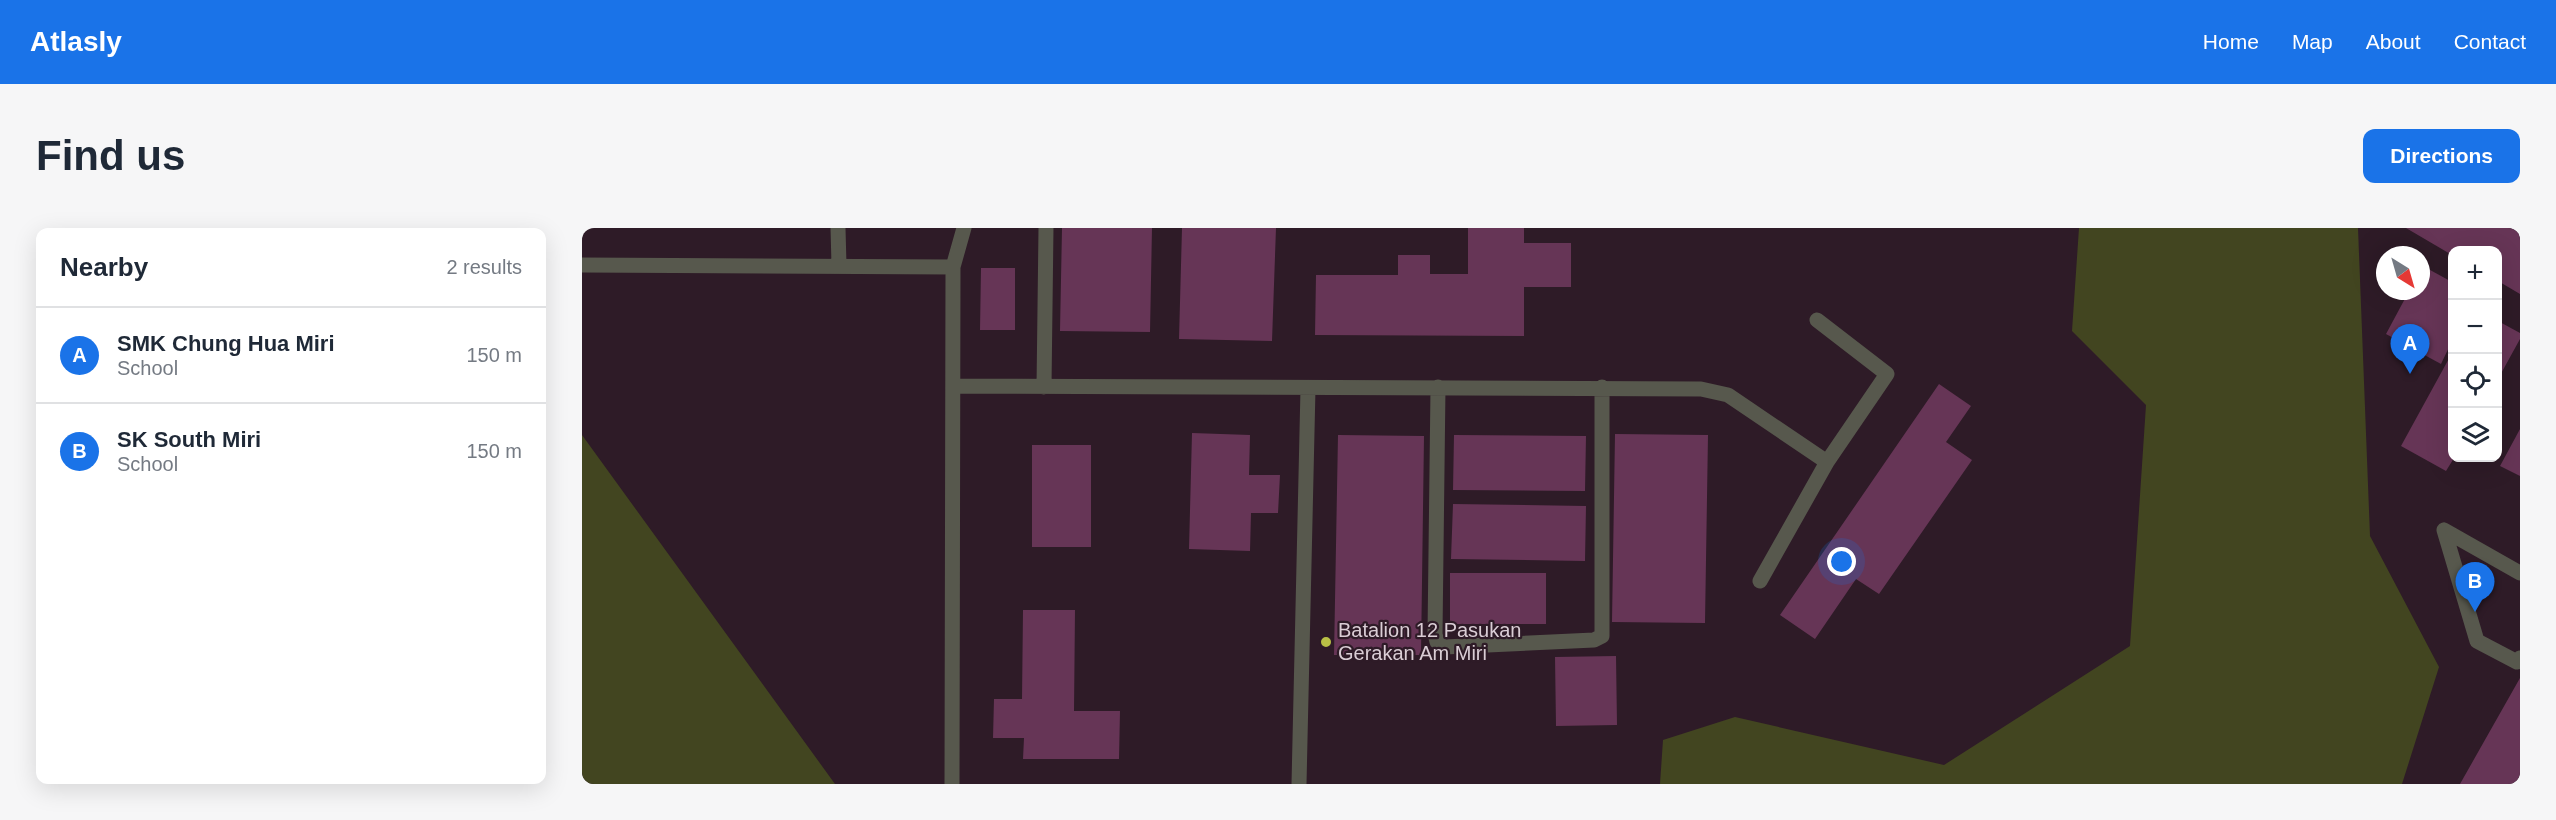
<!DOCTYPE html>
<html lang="en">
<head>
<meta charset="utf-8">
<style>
  :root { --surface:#fff; --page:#f6f6f7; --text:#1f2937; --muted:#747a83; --line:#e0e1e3; --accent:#1a73e8 }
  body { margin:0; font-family:Helvetica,sans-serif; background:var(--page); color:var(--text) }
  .controls { position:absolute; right:18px; top:18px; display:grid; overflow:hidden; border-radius:12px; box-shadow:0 6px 24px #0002 }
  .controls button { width:54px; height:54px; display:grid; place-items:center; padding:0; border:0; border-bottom:2px solid var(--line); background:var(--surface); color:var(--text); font:30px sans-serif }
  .compass { position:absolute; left:1794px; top:18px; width:54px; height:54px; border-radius:50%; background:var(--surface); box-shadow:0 6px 24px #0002; rotate:143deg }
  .you { position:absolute; left:1260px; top:334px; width:21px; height:21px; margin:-15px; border:4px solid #fff; border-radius:50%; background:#1a73e8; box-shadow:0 0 0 9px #1a73e833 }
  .badge { display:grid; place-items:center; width:39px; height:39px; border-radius:50%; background:var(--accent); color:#fff; font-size:20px; font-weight:700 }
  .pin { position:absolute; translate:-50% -50px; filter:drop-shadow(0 2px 3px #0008) }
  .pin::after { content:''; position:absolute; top:32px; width:21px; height:18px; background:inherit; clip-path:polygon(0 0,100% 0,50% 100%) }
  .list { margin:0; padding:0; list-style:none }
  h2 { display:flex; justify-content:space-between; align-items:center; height:78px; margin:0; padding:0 24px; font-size:26px }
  h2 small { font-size:20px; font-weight:400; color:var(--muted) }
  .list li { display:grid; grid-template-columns:39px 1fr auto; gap:18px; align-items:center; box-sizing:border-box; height:96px; padding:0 24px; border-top:2px solid var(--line) }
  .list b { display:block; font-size:22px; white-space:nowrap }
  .list p { margin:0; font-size:20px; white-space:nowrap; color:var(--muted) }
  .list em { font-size:20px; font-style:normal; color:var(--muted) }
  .icon { flex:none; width:33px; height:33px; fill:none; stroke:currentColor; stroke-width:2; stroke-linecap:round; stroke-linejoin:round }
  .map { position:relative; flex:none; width:1938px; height:556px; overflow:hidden; border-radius:12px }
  header { display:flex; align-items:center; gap:36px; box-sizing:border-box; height:84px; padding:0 30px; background:var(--accent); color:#fff }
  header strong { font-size:28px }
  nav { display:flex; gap:33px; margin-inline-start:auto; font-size:21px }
  .intro { display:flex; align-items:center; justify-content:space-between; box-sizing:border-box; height:144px; padding:0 36px }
  h1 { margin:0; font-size:42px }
  .button { padding:15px 27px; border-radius:12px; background:var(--accent); color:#fff; font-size:21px; font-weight:700 }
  main { display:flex; gap:36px; padding:0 36px }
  aside { flex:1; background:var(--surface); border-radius:12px; box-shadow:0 6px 24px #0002 }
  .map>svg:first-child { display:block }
  .green { fill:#424520 }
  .building { fill:#663556 }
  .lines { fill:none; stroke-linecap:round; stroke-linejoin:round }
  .minor { stroke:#57584d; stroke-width:15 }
  .poi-dot { fill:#b9c046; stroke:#2e1b27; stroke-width:2 }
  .labels { text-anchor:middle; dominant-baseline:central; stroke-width:4.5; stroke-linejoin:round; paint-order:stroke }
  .poi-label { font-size:20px; fill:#dacdd5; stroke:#2e1b27; text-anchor:start }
</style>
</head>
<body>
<header>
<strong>Atlasly</strong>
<nav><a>Home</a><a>Map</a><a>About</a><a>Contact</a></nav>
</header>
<div class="intro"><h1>Find us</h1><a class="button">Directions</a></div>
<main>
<aside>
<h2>Nearby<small>2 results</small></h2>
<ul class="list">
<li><span class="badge">A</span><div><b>SMK Chung Hua Miri</b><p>School</p></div><em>150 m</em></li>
<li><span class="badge">B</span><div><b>SK South Miri</b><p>School</p></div><em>150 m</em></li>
</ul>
</aside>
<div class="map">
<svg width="1938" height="556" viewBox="0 0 1938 556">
  <rect width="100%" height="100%" fill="#2e1b27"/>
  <path class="green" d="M1497 0H1776L1788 308 1857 439 1820 556H1078L1081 512 1153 489 1362 537 1548 418 1564 177 1490 103Z
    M0 207 253 556H0Z"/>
  <path class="building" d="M480 0H570L568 104 478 103Z
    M600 0H694L690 113 597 111Z
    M886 0H942V15H989V59H942V108L733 107 734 47H816V27H848V46H886Z
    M1824 0H1931L1938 4V66L1916 53V22H1870V27Z
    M1839 37 1870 54V113L1859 136 1804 106 1826 65 1823 63H1839Z
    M399 40H433V102H398Z
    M1916 93 1938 105V111L1916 151Z
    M1870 125 1872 230 1864 243 1819 218Z
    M1357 156 1389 178 1364 214 1390 232 1297 366 1274 351 1233 411 1198 387Z
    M1938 201V248L1918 238Z
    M610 205 668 207 667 247H698L696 285H669L668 323 607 321Z
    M1033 206 1126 207 1123 395 1030 394Z
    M756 207 842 208 839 427H752Z
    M872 207 1004 208 1003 263 871 262Z
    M450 217H509V319H450Z
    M871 276 1004 278 1003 333 869 331Z
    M868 345H964V396H868Z
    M441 382H493L492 483H538L537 531H441L442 510H411L412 471H440Z
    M1034 428 1035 497 974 498 973 429Z
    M1938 450V556H1878Z"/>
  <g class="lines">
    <path class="minor" d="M256 0 257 37
      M0 37 371 39
      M372 158 1119 161 1146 167 1245 234
      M462 159 464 0
      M856 159 853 406 855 414 862 419 1012 412 1020 408V159
      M1862 302 1895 413 1935 434 1938 430
      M1862 302 1938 345
      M1178 353 1245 234 1305 146 1235 92
      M370 556 371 39 382 0
      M717 556 726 160"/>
  </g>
  <circle class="poi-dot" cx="744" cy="414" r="6"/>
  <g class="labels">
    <g class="poi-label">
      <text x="756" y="402">Batalion 12 Pasukan<tspan x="756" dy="23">Gerakan Am Miri</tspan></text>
    </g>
  </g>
</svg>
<div class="controls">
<button>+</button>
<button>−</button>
<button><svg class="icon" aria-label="locate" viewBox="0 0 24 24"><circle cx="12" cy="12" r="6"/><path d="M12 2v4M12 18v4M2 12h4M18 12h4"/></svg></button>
<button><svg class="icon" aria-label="layers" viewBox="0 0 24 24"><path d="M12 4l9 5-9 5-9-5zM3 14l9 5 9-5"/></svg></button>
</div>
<svg class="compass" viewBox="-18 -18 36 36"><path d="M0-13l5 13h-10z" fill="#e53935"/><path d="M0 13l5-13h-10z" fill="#747a83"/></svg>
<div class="you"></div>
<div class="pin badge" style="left:1828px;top:146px">A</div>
<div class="pin badge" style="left:1893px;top:384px">B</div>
</div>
</main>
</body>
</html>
